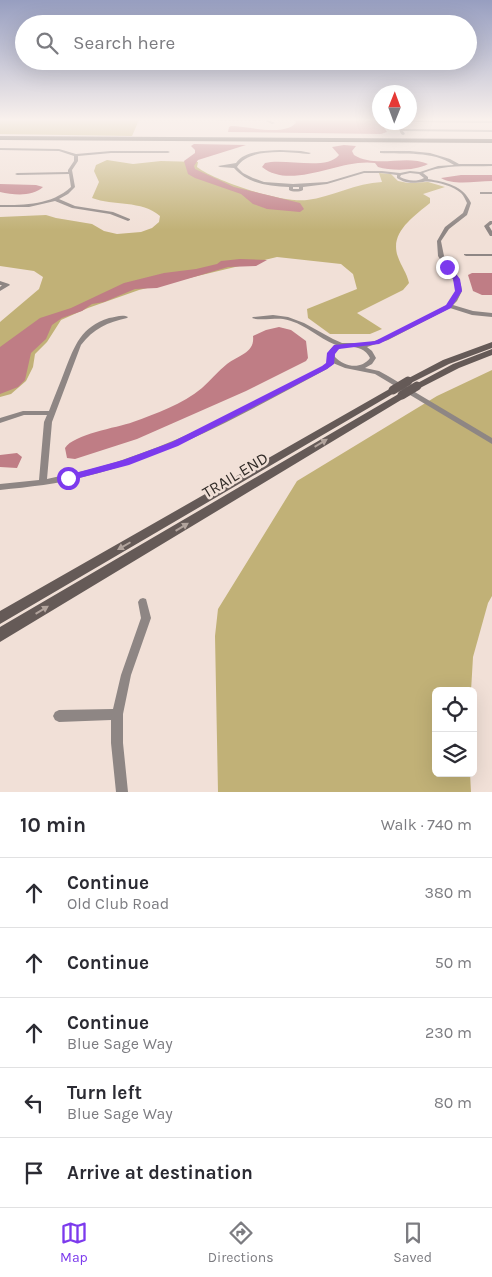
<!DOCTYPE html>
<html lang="en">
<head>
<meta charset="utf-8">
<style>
  :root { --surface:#fff; --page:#f7f7f7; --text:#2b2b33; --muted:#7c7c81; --line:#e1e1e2; --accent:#7c3aed }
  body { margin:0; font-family:Karla,sans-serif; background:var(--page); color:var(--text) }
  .controls { position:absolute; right:15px; bottom:15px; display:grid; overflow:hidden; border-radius:8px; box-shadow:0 5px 20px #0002 }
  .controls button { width:45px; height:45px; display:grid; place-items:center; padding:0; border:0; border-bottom:1px solid var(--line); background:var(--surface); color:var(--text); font:25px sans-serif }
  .compass { position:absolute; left:372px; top:85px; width:45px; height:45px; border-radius:50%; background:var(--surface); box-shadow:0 5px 20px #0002; rotate:1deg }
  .stop { position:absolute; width:15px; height:15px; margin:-11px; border:4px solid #7c3aed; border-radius:50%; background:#fff }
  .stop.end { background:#7c3aed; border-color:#fff; box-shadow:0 1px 5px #0008 }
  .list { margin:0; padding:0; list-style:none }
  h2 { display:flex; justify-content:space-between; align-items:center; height:65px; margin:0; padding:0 20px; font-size:21px }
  h2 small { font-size:16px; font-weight:400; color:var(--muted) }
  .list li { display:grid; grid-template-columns:32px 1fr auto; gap:15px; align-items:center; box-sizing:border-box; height:70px; padding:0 20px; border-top:1px solid var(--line) }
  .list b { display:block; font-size:19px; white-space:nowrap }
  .list p { margin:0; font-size:16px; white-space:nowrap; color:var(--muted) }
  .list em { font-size:16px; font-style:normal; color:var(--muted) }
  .icon { flex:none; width:28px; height:28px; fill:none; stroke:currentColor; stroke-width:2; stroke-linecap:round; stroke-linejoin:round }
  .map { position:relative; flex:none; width:492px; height:792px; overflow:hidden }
  .search { position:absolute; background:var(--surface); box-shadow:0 5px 20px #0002; left:15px; right:15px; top:15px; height:55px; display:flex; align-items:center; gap:12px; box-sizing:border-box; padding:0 18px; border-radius:28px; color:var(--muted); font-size:19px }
  .sheet { height:415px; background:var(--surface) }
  nav { display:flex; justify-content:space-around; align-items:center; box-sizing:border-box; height:70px; border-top:1px solid var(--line); background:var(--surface); font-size:14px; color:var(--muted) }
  nav a { display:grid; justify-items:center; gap:2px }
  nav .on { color:var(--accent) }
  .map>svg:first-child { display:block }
  .green { fill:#c1b177 }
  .water { fill:#bf7d85 }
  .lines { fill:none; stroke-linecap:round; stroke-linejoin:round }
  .street { fill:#8e8684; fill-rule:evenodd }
  .secondary { fill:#655a57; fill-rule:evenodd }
  .secondary-bridge { stroke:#655a57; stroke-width:9 }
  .oneway { fill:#b2a49d }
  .route { fill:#7c3aed }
  .labels { text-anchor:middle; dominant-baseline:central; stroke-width:5; stroke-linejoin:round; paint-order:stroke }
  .street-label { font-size:16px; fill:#322c28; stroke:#f1e0d7 }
</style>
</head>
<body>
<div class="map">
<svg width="492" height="792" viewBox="0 0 492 792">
  <rect width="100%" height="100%" fill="#f1e0d7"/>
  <path class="green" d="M0 120H139L132 136 0 134Z
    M107 160 133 164 161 161 198 162 197 167C217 182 282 203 307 200 332 197 356 183 382 182L379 173 391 174 398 181 408 183 428 182 445 187 423 194 430 198V203C413 217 389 233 398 257 401 266 407 273 409 283L403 290 357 313 382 329 370 334H330L308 318 307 309 357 289 353 274 341 264 277 257 139 290 88 308 61 320 47 342 35 354 33 367 26 381 11 394 0 397V322L39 289 43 277 34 271 0 266V217L46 215 56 218 92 224 104 231 117 234 141 232 152 228 159 222 160 216C142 200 113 206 92 198L99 182 94 171 96 165Z
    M492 370V596L488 603 473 657 471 691H436V773H470L471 792H218L215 636 218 609 297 481 437 396Z"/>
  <path class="water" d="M295 120H379L387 132 381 134 228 132 229 127 231 126C250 126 282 137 296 123Z
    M194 144 246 145 198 160 194 166 195 169 234 187 300 203 304 209 300 212 267 209 253 204 241 194 195 178 188 174 184 161 195 153V150L191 146Z
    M344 145 356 146 352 151 354 155C377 169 405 154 428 164 415 171 392 171 378 167L375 163C340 158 292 191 262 167L265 163C285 158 327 171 339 155L332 147Z
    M461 175H492V181C476 181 454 186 441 178Z
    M0 184 36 185 43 187C32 197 14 195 0 192Z
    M240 259 267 260 256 266 228 267 157 288 135 289 104 302 92 304 82 311 62 318 52 325 46 339 31 353 25 380 18 387 0 394V347L40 318 71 308 124 283 164 273 196 269 217 264 221 261Z
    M472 273H492V295H482L473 291 468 275Z
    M279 327 291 330 306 341 308 358 306 361 246 391 137 439 75 459 67 458 65 448C74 434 116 428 133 422 155 414 183 404 202 388 210 381 218 371 227 364 239 355 255 353 253 336L266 330Z
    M17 453 22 457 17 468 0 467V455Z"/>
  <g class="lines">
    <path class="street" d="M218 120H264L262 121H220Z
      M264 120H268L275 123 272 124Z
      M410 120 492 121V123L410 122Z
      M396 122H399L402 129 492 130V132L403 131 405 134 403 135 401 134Z
      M0 148 59 149 76 154 111 151H168L170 152 168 153H111L78 156V161L72 170 75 187 68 194 59 199 75 206 113 212 130 219V220L128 221 110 214 72 208 55 201 29 207H0V205C26 205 51 205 71 187L69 174 17 175 15 174 17 173 68 172V170L74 161V156L59 151 0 150Z
      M280 150 301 151 311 153 309 154C289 152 249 147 237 167L243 173 253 178 264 182 293 184 327 182 364 171H382L400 173 410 171 420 172 438 166 454 165C431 150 406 155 380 153V151H410L430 153 450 159 459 164H492V166C469 167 445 164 423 173L428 177V179C445 182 463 185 471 203L467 215 449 229 441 241 444 256 459 279 461 285 462 291 457 301 453 305 473 311 492 313V317L472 315 450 308 388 340 367 347 372 351 376 358 372 364 365 368 379 371 388 376 492 438V444L375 374 345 368 333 363 332 365 327 369C250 410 172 455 87 476 58 484 29 487 0 490V484L39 480 44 422 47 415H24L0 423V418L23 411H49C54 397 60 384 65 370 75 345 81 327 109 318 115 317 123 314 128 317L127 318C108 322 93 329 81 345L52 422 47 479C74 473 100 468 125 459 194 436 258 400 323 367L327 363C328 355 328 349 336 345 318 338 303 322 283 319 274 318 259 321 252 318L253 317 273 315 288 317 304 323 333 339 342 343H368L384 338 447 305 452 300 456 291 455 285 453 279 438 256 437 241 445 227 463 213 467 203C465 199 464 196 461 193 453 186 433 180 423 182 413 183 406 184 397 178V175L382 173H364L327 184 303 187V190C300 192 292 192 289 190V187C269 186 248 184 234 168L220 167 218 166 236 163C245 150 266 151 280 150ZM410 173 419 174 424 178C416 182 408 181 400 177L401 175ZM293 187H299V189H293ZM343 347C353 346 365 347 370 358 361 370 345 367 335 357L334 353 337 350Z
      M480 192H492V194H480Z
      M490 221H492V224L489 226 492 231V236H490L484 226Z
      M464 254H492V256H466L464 255Z
      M0 281 9 284 10 285 0 291V287L2 285H0Z
      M143 598 146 599 151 618 131 675 123 714V743L128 792H116L111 743V720L59 722 55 720 53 716 55 712 59 710 113 709 121 675 141 618 138 602 140 599Z"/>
    <path class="secondary" d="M0 136 492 139V143L0 140Z
      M492 342V348L449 364 411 383H405L403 381 443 360Z
      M492 349V355L459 368 420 388H414L412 386 453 364Z
      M393 387 396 388 398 390 396 392 0 624V611Z
      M402 392 407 395 406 397 0 642V627Z"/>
    <path class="secondary-bridge" d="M393 390 408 381
      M402 395 417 386"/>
  </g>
  <defs><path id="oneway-solid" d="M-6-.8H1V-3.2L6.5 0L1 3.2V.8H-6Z" transform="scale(1.25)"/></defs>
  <g class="oneway">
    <use href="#oneway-solid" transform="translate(321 443) rotate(-31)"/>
    <use href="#oneway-solid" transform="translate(182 527) rotate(-31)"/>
    <use href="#oneway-solid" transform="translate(124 546) rotate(150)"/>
    <use href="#oneway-solid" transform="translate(42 610) rotate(-31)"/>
  </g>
  <linearGradient id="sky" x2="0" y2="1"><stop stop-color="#979ec0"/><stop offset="0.52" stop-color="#f9f1ed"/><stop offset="1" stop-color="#f9f1ed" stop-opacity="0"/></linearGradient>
  <rect width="492" height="230" fill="url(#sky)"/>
  <path class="route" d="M445 266H450L460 279 462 291 451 308 379 344 339 349 335 354 334 364 327 369 178 446 129 465 68 481 63 478 64 476 123 460 172 442 322 366 326 363 327 353 334 345 375 341 446 305 455 291 453 279Z"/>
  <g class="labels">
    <g class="street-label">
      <text transform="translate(235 475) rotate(-31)">TRAIL END</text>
    </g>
  </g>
</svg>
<div class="controls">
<button><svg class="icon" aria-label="locate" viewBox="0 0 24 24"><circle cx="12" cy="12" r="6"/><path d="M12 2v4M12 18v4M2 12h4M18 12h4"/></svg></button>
<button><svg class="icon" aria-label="layers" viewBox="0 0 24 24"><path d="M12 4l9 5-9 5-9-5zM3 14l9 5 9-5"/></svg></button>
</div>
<svg class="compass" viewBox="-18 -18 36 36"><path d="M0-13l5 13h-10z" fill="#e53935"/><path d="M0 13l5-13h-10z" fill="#7c7c81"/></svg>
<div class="stop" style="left:68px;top:478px"></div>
<div class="stop end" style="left:447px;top:267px"></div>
<div class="search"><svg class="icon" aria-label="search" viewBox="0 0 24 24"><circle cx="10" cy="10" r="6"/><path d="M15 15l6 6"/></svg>Search here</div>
</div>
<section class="sheet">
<h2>10 min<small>Walk · 740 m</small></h2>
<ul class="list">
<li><svg class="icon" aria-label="ahead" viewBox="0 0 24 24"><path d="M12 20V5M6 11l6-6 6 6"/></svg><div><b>Continue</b><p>Old Club Road</p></div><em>380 m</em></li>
<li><svg class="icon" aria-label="ahead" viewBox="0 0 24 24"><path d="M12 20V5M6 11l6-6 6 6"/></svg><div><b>Continue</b></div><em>50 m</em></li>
<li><svg class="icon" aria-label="ahead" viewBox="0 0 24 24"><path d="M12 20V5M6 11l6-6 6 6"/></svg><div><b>Continue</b><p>Blue Sage Way</p></div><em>230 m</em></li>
<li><svg class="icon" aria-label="left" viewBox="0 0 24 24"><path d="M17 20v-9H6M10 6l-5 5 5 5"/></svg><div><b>Turn left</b><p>Blue Sage Way</p></div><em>80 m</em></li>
<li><svg class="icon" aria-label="arrive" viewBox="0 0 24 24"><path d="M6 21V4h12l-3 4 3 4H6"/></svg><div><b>Arrive at destination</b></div></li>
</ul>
</section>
<nav>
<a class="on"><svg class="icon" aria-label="map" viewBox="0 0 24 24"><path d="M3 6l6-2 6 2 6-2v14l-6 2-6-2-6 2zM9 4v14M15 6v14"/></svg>Map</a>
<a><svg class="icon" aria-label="directions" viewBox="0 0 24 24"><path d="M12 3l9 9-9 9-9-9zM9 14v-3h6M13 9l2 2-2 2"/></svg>Directions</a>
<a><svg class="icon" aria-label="saved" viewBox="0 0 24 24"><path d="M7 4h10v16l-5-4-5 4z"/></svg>Saved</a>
</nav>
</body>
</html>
